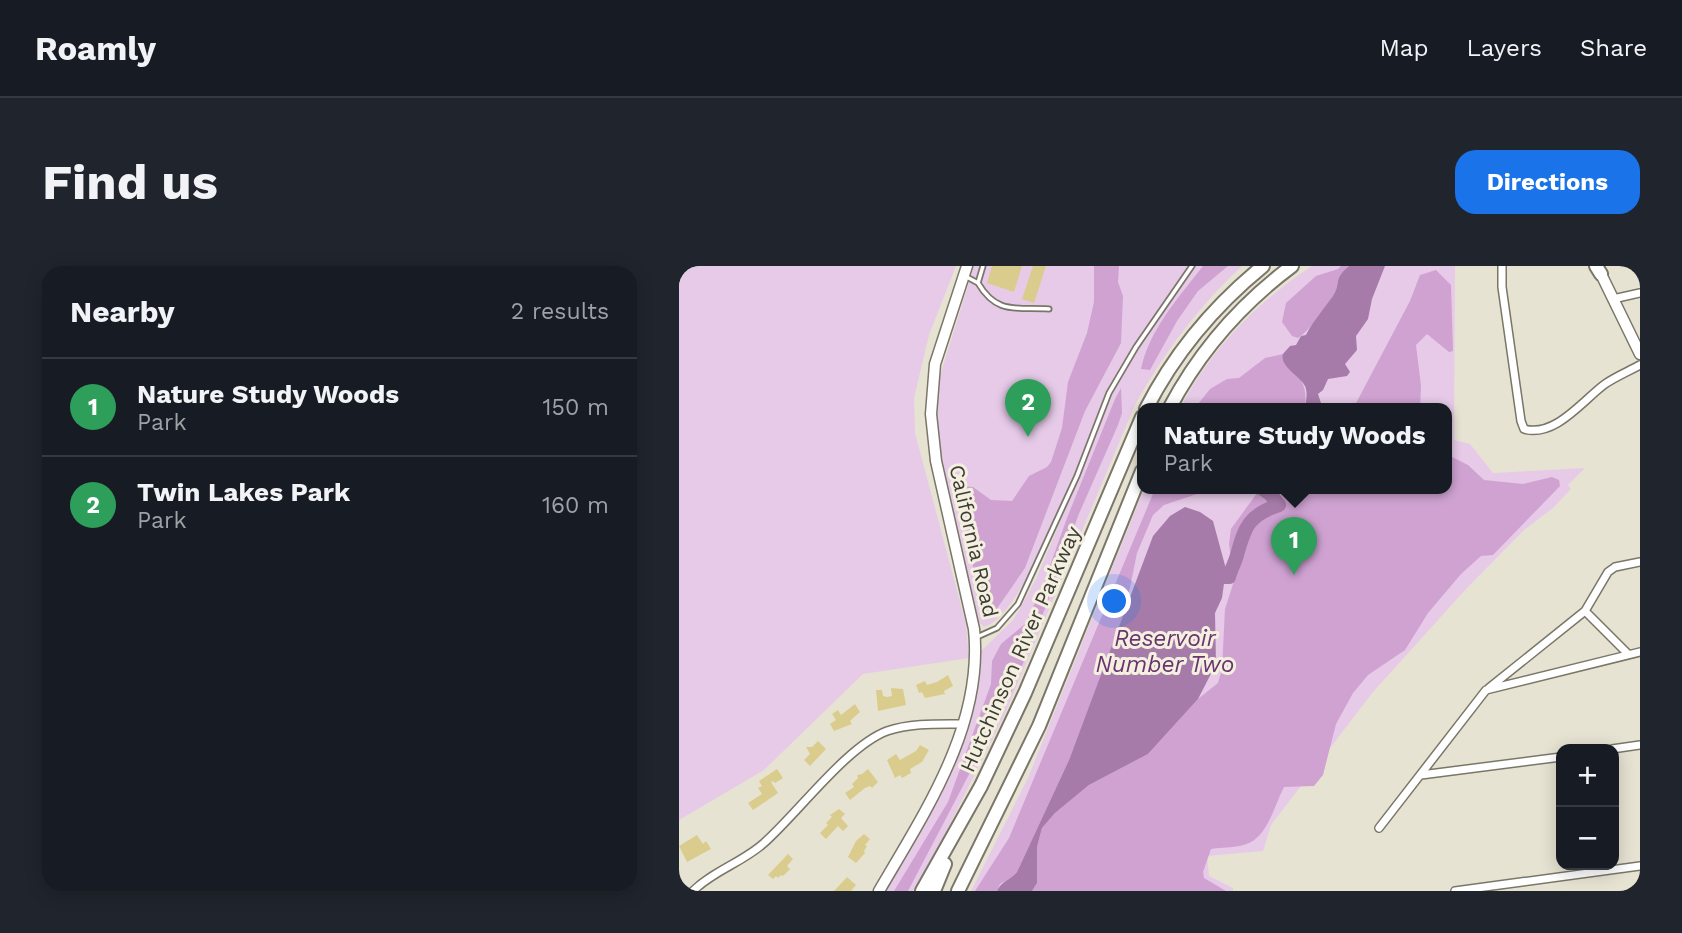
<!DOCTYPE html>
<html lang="en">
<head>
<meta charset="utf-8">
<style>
  :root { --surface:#171b24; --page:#20242c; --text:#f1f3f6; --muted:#9ea1a6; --line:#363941; --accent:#1a73e8 }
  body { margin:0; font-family:"Work Sans",sans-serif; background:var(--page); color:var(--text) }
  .controls { position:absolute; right:21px; bottom:21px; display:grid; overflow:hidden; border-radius:14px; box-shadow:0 4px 18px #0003 }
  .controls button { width:63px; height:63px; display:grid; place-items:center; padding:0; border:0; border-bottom:2px solid var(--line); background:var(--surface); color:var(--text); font:35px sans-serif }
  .you { position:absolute; left:436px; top:336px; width:24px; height:24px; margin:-18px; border:5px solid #fff; border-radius:50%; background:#1a73e8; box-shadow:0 0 0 10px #1a73e833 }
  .badge { display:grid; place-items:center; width:46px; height:46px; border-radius:50%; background:var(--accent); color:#fff; font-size:23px; font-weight:700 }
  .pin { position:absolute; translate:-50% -58px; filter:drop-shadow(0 2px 4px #0008) }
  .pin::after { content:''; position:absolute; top:37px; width:24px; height:21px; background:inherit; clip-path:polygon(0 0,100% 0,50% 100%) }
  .popup { position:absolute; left:458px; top:137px; width:315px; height:91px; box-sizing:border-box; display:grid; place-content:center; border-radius:14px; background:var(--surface); filter:drop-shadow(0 2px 5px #0005); font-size:23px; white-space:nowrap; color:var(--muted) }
  .popup b { font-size:26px; color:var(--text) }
  .popup::after { content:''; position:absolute; left:50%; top:100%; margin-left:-14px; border:14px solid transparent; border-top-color:var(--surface) }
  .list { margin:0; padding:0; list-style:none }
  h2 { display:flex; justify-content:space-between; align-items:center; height:91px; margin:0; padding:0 28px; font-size:30px }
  h2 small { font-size:23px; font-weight:400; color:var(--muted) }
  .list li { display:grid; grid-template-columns:46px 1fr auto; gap:21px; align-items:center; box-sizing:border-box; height:98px; padding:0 28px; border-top:2px solid var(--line) }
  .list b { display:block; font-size:26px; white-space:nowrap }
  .list p { margin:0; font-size:23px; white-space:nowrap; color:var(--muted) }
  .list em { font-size:23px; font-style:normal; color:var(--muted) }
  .map { position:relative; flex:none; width:961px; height:625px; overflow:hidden; border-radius:21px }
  header { display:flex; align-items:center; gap:42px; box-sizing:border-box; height:98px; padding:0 35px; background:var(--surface); border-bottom:2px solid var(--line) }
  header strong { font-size:33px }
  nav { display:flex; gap:38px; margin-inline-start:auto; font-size:24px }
  .intro { display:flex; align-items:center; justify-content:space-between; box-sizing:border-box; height:168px; padding:0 42px }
  h1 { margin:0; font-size:49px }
  .button { padding:18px 32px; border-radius:21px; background:var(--accent); color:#fff; font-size:24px; font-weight:700 }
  main { display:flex; gap:42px; padding:0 42px }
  aside { flex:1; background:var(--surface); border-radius:21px; box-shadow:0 4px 18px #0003 }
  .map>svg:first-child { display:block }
  .green { fill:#e6cae8 }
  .forest { fill:#cfa2d2 }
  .water { fill:#a67ba9 }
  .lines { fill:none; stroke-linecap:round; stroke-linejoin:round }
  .river { stroke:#a67ba9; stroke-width:14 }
  .building { fill:#dacc8d }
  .lane-casing { stroke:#7a7668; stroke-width:7 }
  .street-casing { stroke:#7a7668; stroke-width:10 }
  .secondary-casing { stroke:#7a7668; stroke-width:13 }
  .highway-casing { stroke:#7a7668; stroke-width:16 }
  .lane { stroke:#fff; stroke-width:3.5 }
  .street { stroke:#fff; stroke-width:7 }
  .secondary { stroke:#fff; stroke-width:10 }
  .highway { stroke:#fff; stroke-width:12 }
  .labels { text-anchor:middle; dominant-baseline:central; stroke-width:6; stroke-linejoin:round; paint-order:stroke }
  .street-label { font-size:21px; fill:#3d3b35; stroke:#f4f0e0 }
  .water-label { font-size:23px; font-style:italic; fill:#6a346e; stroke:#f4f0e0 }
</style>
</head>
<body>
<header>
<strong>Roamly</strong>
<nav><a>Map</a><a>Layers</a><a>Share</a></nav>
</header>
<div class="intro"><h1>Find us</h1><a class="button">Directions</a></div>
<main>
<aside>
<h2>Nearby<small>2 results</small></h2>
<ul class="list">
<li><span class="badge" style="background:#2e9e5b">1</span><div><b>Nature Study Woods</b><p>Park</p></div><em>150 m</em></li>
<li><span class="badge" style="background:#2e9e5b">2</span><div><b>Twin Lakes Park</b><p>Park</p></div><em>160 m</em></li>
</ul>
</aside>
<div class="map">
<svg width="961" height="625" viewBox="0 0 961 625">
  <rect width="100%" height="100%" fill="#e7e3d3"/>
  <path class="green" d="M0 0H277L250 69 235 132 236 167 287 358 290 392 184 408 85 504 0 554Z
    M295 0H563C519 41 485 87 456 139L325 450 263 574 234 625H204L265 521 277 495 297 424 302 385 334 354 344 337 358 311 402 205 395 209C379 243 340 351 305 361L299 355 260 187 257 161 260 113Z
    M633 0H776L775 174 791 178 814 207 906 202 889 219 892 223 874 242 845 264 787 323 694 426 592 559 584 585 528 590 530 610 554 622V625H292L349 512 465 223H767V143H501C531 84 578 36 633 0Z"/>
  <path class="forest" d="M415 0H440L439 16 444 30 442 77 406 145 346 302 317 344 307 347 301 338 281 228 284 220 294 221 312 234 333 235 350 210 368 201 372 196 383 162 389 116 408 67 415 36Z
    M524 0H549L519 25 498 55 471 104 462 103C470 64 500 31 524 0Z
    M662 0H670C653 14 663 15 655 29 647 42 630 65 619 72L613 70 603 56 607 37 637 10 659 3Z
    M757 4 772 19 774 85 770 86 748 68 737 79 742 120 741 143H664L676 139 731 35 741 9Z
    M604 88V92C619 111 629 115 626 141L615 143 558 141 515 143 531 123 548 113 560 112 586 92Z
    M442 122 443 147 439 159 399 250 373 325 331 430 229 625H215L269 536 312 418 313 395 322 378 346 358 363 322 388 252 436 133Z
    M767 188 789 199 805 214 844 218 873 211 880 214 881 220 814 289 802 290 782 308 749 347 726 384 689 409 674 427 657 458 644 509 635 520 605 521C596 538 589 569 570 577 560 582 544 581 532 583L524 606 525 612 547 625H353L358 617V581L363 562 376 547 410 519 469 488 519 433 539 417 543 403 546 343 555 315 550 278 552 263 581 223H767Z
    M476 223H533L485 239 474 249 458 287 446 346 390 494 338 606 334 611 321 618 318 625H296L330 572Z"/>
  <path class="water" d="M670 0H706L693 33 689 53 677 70 678 84 666 98 671 106 668 110 649 113 644 124 639 128 644 143H626C627 135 629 127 626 120 622 111 600 100 604 88 606 85 609 83 611 80L617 79 622 70 627 69C634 55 645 43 654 30 663 16 653 14 670 0Z
    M506 241 521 246 534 255 547 303 543 332 536 347 537 398 519 433 469 488 410 519 376 547 363 562 358 581V617L353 625H318C322 615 332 614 338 606L390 494 474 270 491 250Z"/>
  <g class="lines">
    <path class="river" d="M545 311H550C552 303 556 297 558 289 566 260 570 249 600 239L591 228 584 223"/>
  </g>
  <path class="building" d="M313 0H343L335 26 308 17Z
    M354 0H367L355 37 343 33Z
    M269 409 274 420 265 425 266 428 246 432 243 426 240 427 237 419 246 415 248 419 258 416Z
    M212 422 224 423 227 439 199 445 197 424H203L204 430 208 431 213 430Z
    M176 438 181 446 171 455 173 458 155 465 151 458 157 454 153 448 159 444 162 449Z
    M139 475 147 483 131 500 125 494 131 488 127 481H133Z
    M241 479 250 484 243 496 231 503 232 507 223 512 221 509 216 512 208 494 217 488 221 494 237 485Z
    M98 503 104 512 96 517 94 515 92 516 99 527 74 544 69 537 83 528 79 522 83 520 80 515Z
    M189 503 199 516 193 522 191 520 186 522 171 534 166 527 175 521 173 518 179 512 178 509 183 508Z
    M160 543 166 548 162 552 169 560 164 565 159 560 147 573 141 567 149 559 147 557 153 551 151 549Z
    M185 568 191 573 186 579 188 580 185 585 186 587 177 597 169 591 177 575Z
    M18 569 24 578 27 575 32 583 8 596 0 580Z
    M109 588 114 593 108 600 111 603 104 610 102 609 99 612 97 610 94 613 89 609Z
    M168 611 177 619 172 625H155Z"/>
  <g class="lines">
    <defs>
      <path id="lane" d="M286 10 299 17 304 0
        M299 17C318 49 337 41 370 43
        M298 371 318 362 339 338 398 210 430 127 457 81 513 0"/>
      <path id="street" d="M823 0V21L842 155 845 163C876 172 904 134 926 118 936 111 950 105 961 99
        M934 33 961 27
        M906 345 949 388
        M810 422 906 345 929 306 936 301 961 296
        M933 483 961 479
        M742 509 882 491
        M700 562 807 424 961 386
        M14 625C34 605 64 596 85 577 119 547 168 480 208 465 231 457 258 458 283 458
        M776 625 961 600"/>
      <path id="secondary" d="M922 8 961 88
        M200 625C246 546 305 459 295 363L257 195 252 148 256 98 288 0"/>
      <path id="highway" d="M917 0 922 8
        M467 143C496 86 535 40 584 0
        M490 143C520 86 562 38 613 0
        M243 625 302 520 346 427 463 151
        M255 625 266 598
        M279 625 360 460 463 205"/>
    </defs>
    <use href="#lane" class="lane-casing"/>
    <use href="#street" class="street-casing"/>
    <use href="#secondary" class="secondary-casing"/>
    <use href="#highway" class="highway-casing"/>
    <use href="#lane" class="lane"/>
    <use href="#street" class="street"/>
    <use href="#secondary" class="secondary"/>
    <use href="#highway" class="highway"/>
  </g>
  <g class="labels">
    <g class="street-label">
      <text transform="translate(295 275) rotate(77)">California Road</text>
      <text transform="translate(341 383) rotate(-66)">Hutchinson River Parkway</text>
    </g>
    <g class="water-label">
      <text x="486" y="372">Reservoir<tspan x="486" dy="26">Number Two</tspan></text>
    </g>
  </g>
</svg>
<div class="controls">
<button>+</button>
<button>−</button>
</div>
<div class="you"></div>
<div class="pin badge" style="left:615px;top:309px;background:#2e9e5b">1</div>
<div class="popup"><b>Nature Study Woods</b>Park</div>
<div class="pin badge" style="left:349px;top:171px;background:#2e9e5b">2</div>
</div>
</main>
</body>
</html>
